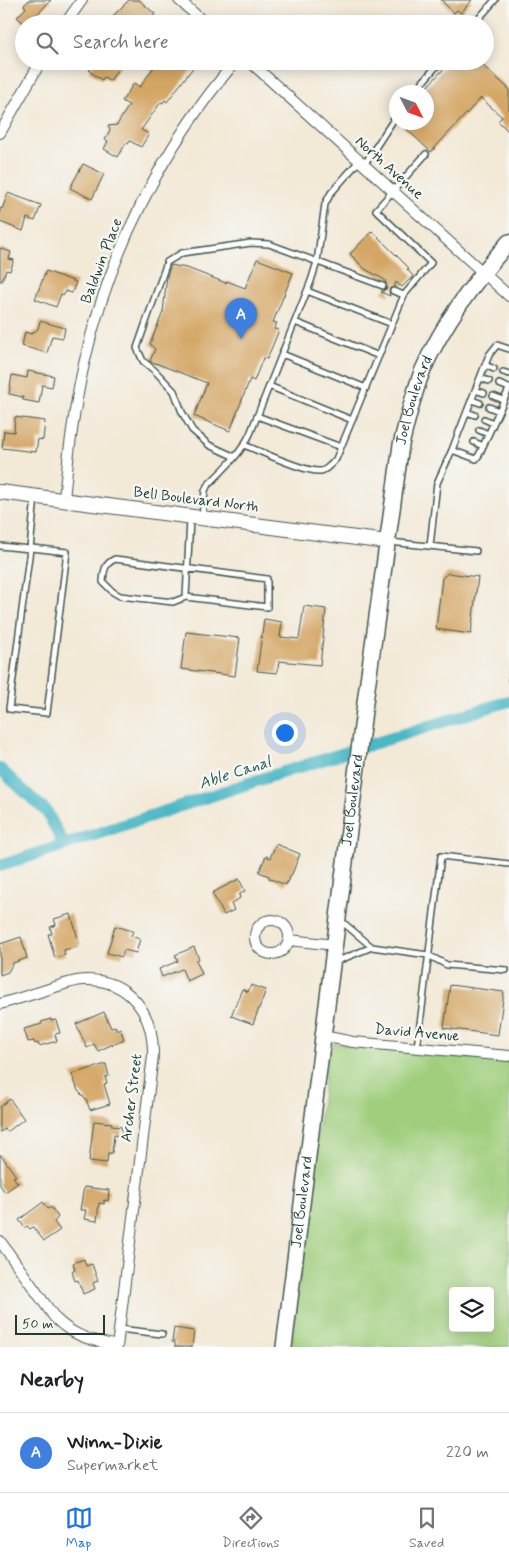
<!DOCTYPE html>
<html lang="en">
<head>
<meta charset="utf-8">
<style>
  :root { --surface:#fff; --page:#f2f2f2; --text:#202124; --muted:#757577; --line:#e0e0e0; --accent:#1a73e8 }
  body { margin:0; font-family:Mynerve,sans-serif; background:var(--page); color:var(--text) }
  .controls { position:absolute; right:15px; bottom:15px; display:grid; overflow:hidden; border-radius:5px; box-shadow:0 2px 12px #0003 }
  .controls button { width:45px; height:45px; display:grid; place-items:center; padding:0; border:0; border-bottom:1px solid var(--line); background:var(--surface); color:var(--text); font:25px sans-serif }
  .compass { position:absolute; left:389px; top:85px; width:45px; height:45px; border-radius:50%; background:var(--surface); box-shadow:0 2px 12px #0003; rotate:132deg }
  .scale { position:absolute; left:15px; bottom:12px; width:90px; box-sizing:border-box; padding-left:5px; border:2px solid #1f3d34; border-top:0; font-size:14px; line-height:18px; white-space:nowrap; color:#1f3d34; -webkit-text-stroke:4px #f6f6f2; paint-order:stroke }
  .you { position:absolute; left:284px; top:732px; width:18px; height:18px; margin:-12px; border:4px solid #fff; border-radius:50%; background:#1a73e8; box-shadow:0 0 0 8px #1a73e833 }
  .badge { display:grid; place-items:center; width:32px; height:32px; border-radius:50%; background:var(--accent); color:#fff; font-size:16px; font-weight:700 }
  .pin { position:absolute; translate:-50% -41px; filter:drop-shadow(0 1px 2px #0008) }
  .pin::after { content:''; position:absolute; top:26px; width:18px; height:15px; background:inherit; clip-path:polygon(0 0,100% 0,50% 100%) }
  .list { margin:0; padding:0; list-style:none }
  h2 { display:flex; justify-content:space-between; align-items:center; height:65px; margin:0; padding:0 20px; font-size:21px }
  h2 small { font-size:16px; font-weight:400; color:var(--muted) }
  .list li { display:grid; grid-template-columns:32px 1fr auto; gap:15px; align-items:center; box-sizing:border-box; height:80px; padding:0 20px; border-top:1px solid var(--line) }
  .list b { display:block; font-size:19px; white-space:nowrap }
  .list p { margin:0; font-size:16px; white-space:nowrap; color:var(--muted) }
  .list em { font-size:16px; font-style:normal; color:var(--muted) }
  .icon { flex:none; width:28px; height:28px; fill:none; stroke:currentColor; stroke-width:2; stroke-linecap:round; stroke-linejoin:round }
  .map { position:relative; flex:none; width:509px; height:1347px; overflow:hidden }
  .search { position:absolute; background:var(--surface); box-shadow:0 2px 12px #0003; left:15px; right:15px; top:15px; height:55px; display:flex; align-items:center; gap:12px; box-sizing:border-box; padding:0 18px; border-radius:28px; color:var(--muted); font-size:19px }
  .sheet { height:145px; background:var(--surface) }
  nav { display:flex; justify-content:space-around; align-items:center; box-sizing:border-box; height:70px; border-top:1px solid var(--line); background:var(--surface); font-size:14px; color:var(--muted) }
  nav a { display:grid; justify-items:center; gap:2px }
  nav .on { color:var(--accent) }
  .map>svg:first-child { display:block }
  .green { fill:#9fce7c; stroke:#5f8658; fill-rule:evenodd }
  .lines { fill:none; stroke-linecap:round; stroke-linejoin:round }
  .canal { stroke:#4bb8c6; stroke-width:12 }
  .building { fill:#d4a665 }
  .service-casing { stroke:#3f574c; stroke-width:8 }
  .minor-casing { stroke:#3f574c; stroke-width:12 }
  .tertiary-casing { stroke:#3f574c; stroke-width:16 }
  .secondary-casing { stroke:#3f574c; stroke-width:18 }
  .path { stroke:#3f574c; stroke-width:2; stroke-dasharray:4 4; stroke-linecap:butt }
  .service { stroke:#fff; stroke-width:5 }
  .minor { stroke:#fff; stroke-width:10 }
  .tertiary { stroke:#fff; stroke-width:14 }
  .secondary { stroke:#fff; stroke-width:15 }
  .labels { text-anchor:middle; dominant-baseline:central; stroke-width:5; stroke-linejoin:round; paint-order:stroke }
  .street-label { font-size:15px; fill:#1f3d34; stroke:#f6f6f2 }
  .water-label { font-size:16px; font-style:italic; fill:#2a5c58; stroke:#f6f6f2 }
</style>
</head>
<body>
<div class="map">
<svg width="509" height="1347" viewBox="0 0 509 1347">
  <rect width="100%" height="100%" fill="#f6f6f2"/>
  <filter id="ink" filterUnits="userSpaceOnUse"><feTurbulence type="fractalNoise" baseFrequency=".02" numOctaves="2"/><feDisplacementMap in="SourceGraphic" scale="10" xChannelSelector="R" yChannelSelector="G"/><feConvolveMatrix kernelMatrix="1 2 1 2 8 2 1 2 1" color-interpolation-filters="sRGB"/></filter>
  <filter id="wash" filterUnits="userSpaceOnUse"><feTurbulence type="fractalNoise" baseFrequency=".0096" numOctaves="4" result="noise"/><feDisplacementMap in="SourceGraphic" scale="20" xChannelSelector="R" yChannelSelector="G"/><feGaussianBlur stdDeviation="1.12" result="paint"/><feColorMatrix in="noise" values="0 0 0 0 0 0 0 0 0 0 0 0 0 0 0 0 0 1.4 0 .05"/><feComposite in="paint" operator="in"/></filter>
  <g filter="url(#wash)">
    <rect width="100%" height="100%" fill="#f3e9d7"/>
    <path class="green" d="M329 1043 509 1062V1347H291ZM453 1291H490V1328H453Z"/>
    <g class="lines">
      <path class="canal" d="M0 769 47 812 64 845
        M0 866 265 778 509 701"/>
    </g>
    <g id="blocks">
      <path class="building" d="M29 0H51L28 24H25L17 17 26 8 24 5Z
        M129 0H139L155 14 147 24H119L112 17Z
        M441 0H472L461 13 457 10 454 13Z
        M96 61H123L110 81 104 77 102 80 89 71Z
        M158 61H198L167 102 165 100 163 103 161 102 141 130 149 134 141 147 130 141 128 144 126 143 118 157 104 149 108 141 105 140 110 130 108 126 117 125 129 105 122 101 134 83 140 87Z
        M451 61H478L509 89V132L498 121 502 117 481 98 431 152 399 122H426V88Z
        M83 164 104 174 92 199 70 188Z
        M8 193 41 205 35 221 27 218 23 231 0 222V208L2 209Z
        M372 231 409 268 407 269 413 276 402 287 396 282 394 287 390 288 389 291 390 296 381 292 387 288 385 280 365 269 350 254Z
        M0 248 11 252 9 259 14 260 10 271 6 270 2 281H0Z
        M257 259 293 273 273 322 277 323 274 329 279 330 267 359 263 358 254 381 250 379 230 431 194 416 207 383 150 361 155 349 150 344 163 312 167 276 171 265 187 268 226 283 227 281 245 288Z
        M46 271 76 282 72 293 65 291 64 295 61 294 56 307 35 299Z
        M40 321 65 328 63 338 52 336 47 353 22 346 25 332 31 334 38 329Z
        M28 371 54 376 52 387 42 385 39 403 23 400V397L9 394 12 375 27 378Z
        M15 417 45 421 43 440 38 439 36 452 2 448 4 431 14 432Z
        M448 573 478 577 471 634 436 629 442 578Z
        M304 606 326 609 320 665 279 661 277 673 257 671 264 619 282 622 280 637 299 639Z
        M186 632 240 638 235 676 181 669Z
        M276 844 300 854 292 874 285 885 269 878V876L259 872 266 856 270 858Z
        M239 879 245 891 239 895 240 898 231 904 234 910 224 915 212 893Z
        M71 914 80 946 64 950 65 955 55 958 48 934H52L50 927 56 925 54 919Z
        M115 926 133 931 131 936 140 939 136 953 124 950 122 957 107 953Z
        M21 937 27 958 13 963 8 972 0 975V944Z
        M194 947 199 959 196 960 202 974 187 981 182 969 162 977 159 969 178 961 175 955Z
        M251 985 266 990 253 1024 231 1016 242 989 248 992Z
        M450 985 504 992 498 1035 444 1028Z
        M104 1012 111 1028 115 1026 117 1030 120 1028 124 1039 98 1051 94 1044 87 1048 76 1024Z
        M51 1019V1021L56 1020 60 1033 55 1034 57 1041 39 1046 38 1043 35 1044 34 1041 28 1042 24 1029 42 1024 41 1022Z
        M106 1064 109 1076 105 1077 107 1083 104 1084 110 1104 90 1110 86 1099 78 1091 72 1074Z
        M10 1099 24 1119 7 1132 5 1129 0 1132V1107Z
        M94 1121 112 1123V1126L122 1127 121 1136 114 1135 112 1153H108L107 1163 89 1161Z
        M0 1154 16 1176 13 1177 18 1183 5 1192 0 1185Z
        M84 1187 109 1190 108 1201 104 1200V1204L99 1203 97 1221 84 1219 86 1210H80Z
        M43 1202 48 1209 51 1207 58 1217 54 1222 60 1230 44 1241 33 1227 30 1229 27 1226 25 1228 19 1220Z
        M84 1259 86 1266 92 1264 98 1281 93 1283 95 1289 83 1294 78 1280 75 1281 72 1272 75 1270 73 1263Z
        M174 1328 194 1331 192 1347H175V1342H172Z"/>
    </g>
  </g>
  <g filter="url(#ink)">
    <use href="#blocks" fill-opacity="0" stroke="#3f574c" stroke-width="1"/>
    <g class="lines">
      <defs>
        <path id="service" d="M474 24 495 0
          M414 92 441 61
          M364 165 396 116
          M307 291 392 324
          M393 291 404 295
          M295 322 379 356
          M282 354 366 388
          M485 365 494 369
          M503 372 509 374
          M480 378 489 381
          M499 384 509 388
          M269 386 352 420
          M475 390 484 393
          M493 396 504 400
          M472 400 480 403
          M489 407 499 411
          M467 412 475 415
          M257 416 341 447
          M484 419 493 423
          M479 430 488 434
          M474 442 483 446
          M244 445C260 451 306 473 321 471 327 470 332 463 336 459L404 295 431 263 376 210 426 154
          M452 450 489 355 497 345 509 349
          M235 457 209 445 192 430 182 412 174 391 155 371 143 361 137 348 167 262 182 253 251 243 269 244 383 286
          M202 516 205 491 207 486C223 470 240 455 250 434L311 281 317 262 325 204 331 193 359 161
          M390 542 476 551
          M0 546 30 549 35 497
          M430 546 437 483 452 450 476 459 479 455 509 389
          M32 548 67 552 47 713 9 709 30 549Z
          M186 597 173 602 120 596 113 592 103 582C104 571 104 564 115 559L267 579V607L186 597 190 519
          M372 947 428 955 447 965 506 970
          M335 962 372 947 340 920
          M417 1048 441 856 509 864
          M119 1329 162 1334"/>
        <path id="minor" d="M179 0 206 24
          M65 24 82 0
          M249 61 509 296
          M0 133 41 61
          M64 500C68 454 74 409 84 364 109 254 162 147 236 61
          M255 937a17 17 0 1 1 34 0a17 17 0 1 1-34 0Z
          M289 940 335 945
          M0 1004C17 999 34 994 52 988 62 985 74 980 85 980 130 979 154 1014 153 1056L117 1347
          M323 1036 353 1042 509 1056
          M0 1241 55 1318C74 1337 91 1340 117 1346"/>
        <path id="tertiary" d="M0 492 387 542"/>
        <g id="secondary">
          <path id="s1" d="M284 1347 366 695 401 445C407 420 413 395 422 372 443 323 474 282 509 242"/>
        </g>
      </defs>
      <use href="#service" class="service-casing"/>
      <use href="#minor" class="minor-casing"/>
      <use href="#tertiary" class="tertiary-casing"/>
      <use href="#secondary" class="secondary-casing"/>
      <path class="path" d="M509 670 508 680 509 683"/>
      <use href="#service" class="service"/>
      <use href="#minor" class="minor"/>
      <use href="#tertiary" class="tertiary"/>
      <use href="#secondary" class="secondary"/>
    </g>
  </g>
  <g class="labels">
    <g class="street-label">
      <text transform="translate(389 168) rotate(42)">North Avenue</text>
      <text transform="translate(102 261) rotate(-69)">Baldwin Place</text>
      <text stroke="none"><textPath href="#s1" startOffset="956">Joel Boulevard</textPath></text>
      <text transform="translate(196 500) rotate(7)">Bell Boulevard North</text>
      <text stroke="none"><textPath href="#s1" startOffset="551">Joel Boulevard</textPath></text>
      <text transform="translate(417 1033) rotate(5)">David Avenue</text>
      <text transform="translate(132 1098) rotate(-83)">Archer Street</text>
      <text stroke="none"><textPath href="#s1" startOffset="146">Joel Boulevard</textPath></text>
    </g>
    <g class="water-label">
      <text transform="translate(235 773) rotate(-18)">Able Canal</text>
    </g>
  </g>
</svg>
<div class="controls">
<button><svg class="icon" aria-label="layers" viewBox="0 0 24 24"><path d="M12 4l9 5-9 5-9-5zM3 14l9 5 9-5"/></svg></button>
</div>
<svg class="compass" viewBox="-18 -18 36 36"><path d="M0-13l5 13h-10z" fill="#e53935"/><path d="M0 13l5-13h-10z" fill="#757577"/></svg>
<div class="scale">50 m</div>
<div class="you"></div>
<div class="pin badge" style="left:241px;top:339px;background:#3f7fe0">A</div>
<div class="search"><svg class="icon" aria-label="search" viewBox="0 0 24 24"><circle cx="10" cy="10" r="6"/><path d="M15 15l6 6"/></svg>Search here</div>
</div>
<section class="sheet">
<h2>Nearby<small></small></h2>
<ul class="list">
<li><span class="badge" style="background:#3f7fe0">A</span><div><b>Winn-Dixie</b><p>Supermarket</p></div><em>220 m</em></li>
</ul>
</section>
<nav>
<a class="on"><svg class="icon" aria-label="map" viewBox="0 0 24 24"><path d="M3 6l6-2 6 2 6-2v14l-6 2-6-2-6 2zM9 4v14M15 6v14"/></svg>Map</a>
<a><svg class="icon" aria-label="directions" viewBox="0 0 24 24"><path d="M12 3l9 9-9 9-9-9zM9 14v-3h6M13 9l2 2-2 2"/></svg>Directions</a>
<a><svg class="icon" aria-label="saved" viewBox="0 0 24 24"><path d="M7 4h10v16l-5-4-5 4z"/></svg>Saved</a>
</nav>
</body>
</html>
